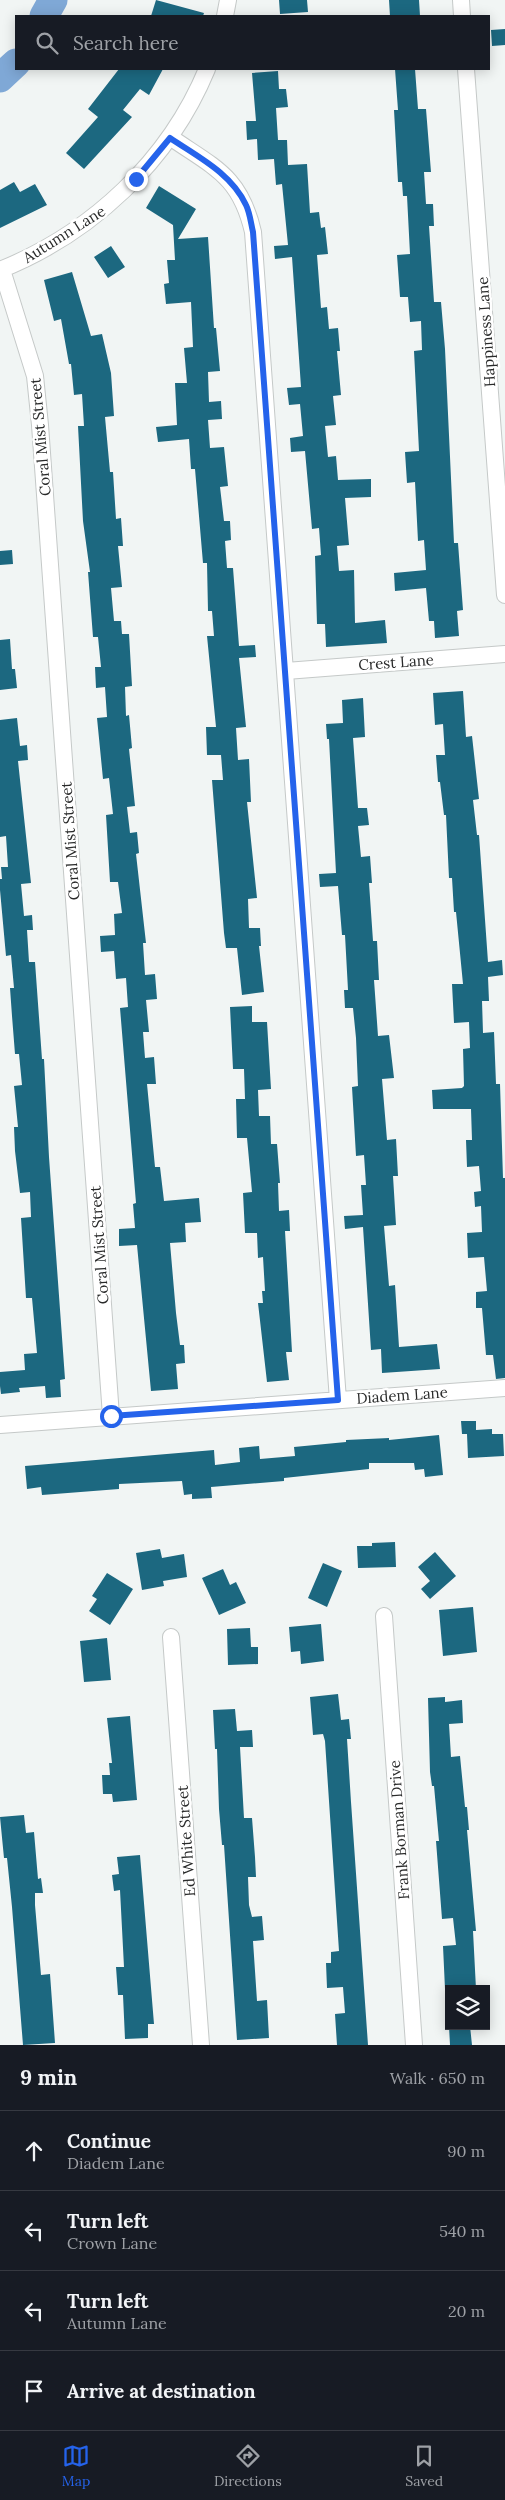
<!DOCTYPE html>
<html lang="en">
<head>
<meta charset="utf-8">
<style>
  :root { --surface:#171b24; --page:#242831; --text:#f1f3f6; --muted:#9ea1a6; --line:#363941; --accent:#2563eb }
  body { margin:0; font-family:Lora,serif; background:var(--page); color:var(--text) }
  .controls { position:absolute; right:15px; bottom:15px; display:grid; overflow:hidden; border-radius:0px; box-shadow:0 2px 12px #0003 }
  .controls button { width:45px; height:45px; display:grid; place-items:center; padding:0; border:0; border-bottom:1px solid var(--line); background:var(--surface); color:var(--text); font:25px sans-serif }
  .stop { position:absolute; width:15px; height:15px; margin:-11px; border:4px solid #2563eb; border-radius:50%; background:#fff }
  .stop.end { background:#2563eb; border-color:#fff; box-shadow:0 1px 5px #0008 }
  .list { margin:0; padding:0; list-style:none }
  h2 { display:flex; justify-content:space-between; align-items:center; height:65px; margin:0; padding:0 20px; font-size:21px }
  h2 small { font-size:16px; font-weight:400; color:var(--muted) }
  .list li { display:grid; grid-template-columns:32px 1fr auto; gap:15px; align-items:center; box-sizing:border-box; height:80px; padding:0 20px; border-top:1px solid var(--line) }
  .list b { display:block; font-size:19px; white-space:nowrap }
  .list p { margin:0; font-size:16px; white-space:nowrap; color:var(--muted) }
  .list em { font-size:16px; font-style:normal; color:var(--muted) }
  .icon { flex:none; width:28px; height:28px; fill:none; stroke:currentColor; stroke-width:2; stroke-linecap:round; stroke-linejoin:round }
  .map { position:relative; flex:none; width:505px; height:2045px; overflow:hidden }
  .search { position:absolute; background:var(--surface); box-shadow:0 2px 12px #0003; left:15px; right:15px; top:15px; height:55px; display:flex; align-items:center; gap:12px; box-sizing:border-box; padding:0 18px; border-radius:0px; color:var(--muted); font-size:19px }
  .sheet { height:385px; background:var(--surface) }
  nav { display:flex; justify-content:space-around; align-items:center; box-sizing:border-box; height:70px; border-top:1px solid var(--line); background:var(--surface); font-size:14px; color:var(--muted) }
  nav a { display:grid; justify-items:center; gap:2px }
  nav .on { color:var(--accent) }
  .map>svg:first-child { display:block }
  .lines { fill:none; stroke-linecap:round; stroke-linejoin:round }
  .river { stroke:#7fa8d6; stroke-width:29 }
  .building { fill:#1c6880 }
  .minor-casing { stroke:#c5c9c8; stroke-width:18 }
  .minor { stroke:#fff; stroke-width:16 }
  .route { stroke:#2563eb; stroke-width:6 }
  .labels { text-anchor:middle; dominant-baseline:central; stroke-width:5; stroke-linejoin:round; paint-order:stroke }
  .street-label { font-size:15px; fill:#292a2a; stroke:#fff }
</style>
</head>
<body>
<div class="map">
<svg width="505" height="2045" viewBox="0 0 505 2045">
  <rect width="100%" height="100%" fill="#f1f5f4"/>
  <g class="lines">
    <path class="river" d="M44 16 53 0
      M0 78 16 63"/>
  </g>
  <path class="building" d="M156 0 204 13 203 16H151Z
    M279 0H307L308 12 280 14Z
    M389 0H419L420 16H390Z
    M505 29V45L492 46 491 30Z
    M119 69H163L149 95 140 89 123 110 132 117 84 169 66 153 98 117 88 109Z
    M395 69H415L418 109H426L431 172H424L426 204H433L434 226H429L434 302H441L445 349 454 543H458L463 610 457 611 459 636 435 638 434 621H429L426 588 395 591 394 573 426 570 424 540 418 541 415 482 407 483 405 452 419 451 414 351 422 350 421 321 410 322 408 297H400L397 255 410 254 407 196H403L402 182H398L394 110H398Z
    M278 71 279 89H286L288 107 276 108 278 140H287L288 165 307 164 310 213 319 212 321 228 325 227 328 254 317 255 321 308 327 307 329 329 338 328 340 351H337L341 395 333 396 336 425 325 426 328 457 336 456 338 480 371 479V497L345 498 349 545 337 546 339 571 354 570 355 623 385 620 387 643 326 647 325 624H317L315 556 321 555 319 528 312 529 305 451 291 452 290 438 303 436 300 404 289 405 287 388 301 387 292 257 275 259 274 246 288 245 282 184 276 185 274 159 258 160 257 139 247 140 246 121H256L252 73Z
    M14 182 20 192 35 184 47 205 0 228V190Z
    M159 186 196 209 178 239 208 237 214 328H216L220 371 208 372 209 402 221 401 222 419 208 420 210 448 224 447 228 486 220 487 224 521H230L231 540 225 541 227 568H233L239 646 255 645 256 657 239 658 246 727 236 728 238 760 249 759 251 802H247L257 898 248 899 249 928H260L261 946H259L264 992 242 995 237 948H226L224 933 212 780H223L221 755H207L206 727H216L207 636H214L212 611H208L207 563H203L195 469H191L189 439 158 442 156 427 177 425 175 383H187L184 348 193 347 191 302 166 304 164 284 169 283 167 260H175L173 225 146 208Z
    M111 246 125 267 108 278 94 257Z
    M72 272 91 336 102 334 111 373 114 416 105 417 110 472H113L116 519 121 518 123 546H118L122 587 111 588 114 621H121L122 634H129L132 686 125 687 126 716 129 715 132 748 129 749 135 806 127 807 130 833 137 832 139 853 136 854 146 943H143L145 975 155 974 157 999 146 1000 149 1032H143L145 1058 154 1057 156 1084H147L155 1167H160L164 1201 199 1198 201 1222 185 1223 186 1242 170 1243 176 1313 180 1345H184L185 1363 176 1364 178 1389 151 1391 137 1245 119 1246V1229L135 1228 133 1204 136 1203 120 1008 128 1007 126 978 116 979 114 951 101 952 100 936 115 935 114 914 122 913 118 882H110L106 815 113 814 109 778 103 779 97 718 107 717 105 687 96 688 95 667H101L98 637H93L88 572H90L83 521 78 426H84L82 394 74 395 71 364H69L61 319 54 321 44 280Z
    M12 550 13 564 0 565V551Z
    M10 639 12 669H15L17 688 0 690V640Z
    M463 691 466 737 472 736 479 799 473 800 477 835H479L488 962 502 960 503 975 488 977 489 1001H482L483 1033 494 1032 496 1084H500L503 1178H505V1378L496 1379 493 1355H486L482 1308H476V1292L487 1291 484 1257 468 1258 467 1233 482 1232 481 1206 475 1207 474 1192 481 1191 479 1166 467 1167 466 1140H472L471 1109H433L432 1090 462 1088 464 1086 463 1049 470 1048 469 1022 454 1023 452 984H463L456 912H454L452 878H449L446 815H444L440 782H438L436 755H445L443 724 435 725 433 693Z
    M363 698 365 737 353 738 358 808H367L369 825 358 826 361 857 370 856 372 883H369L373 941H377L379 980H374L378 1036 389 1035 394 1078 382 1079 387 1140 396 1139 398 1176H393L396 1225 384 1226 389 1286 395 1285 399 1347 437 1344 440 1369 382 1373 381 1349 371 1350 363 1227 345 1229 344 1216 363 1215 361 1185H366L364 1155 356 1156 352 1087 358 1086 356 1038 353 1008H345L344 990H348L345 935H342L338 886 320 887 319 874 336 873 329 739H327L326 724 343 723 342 700Z
    M17 718 20 746 27 745 28 760 18 761 31 883 21 884 24 916 32 915 33 930H27L29 962H35L42 1059H44L49 1157 65 1379 60 1380 61 1397 46 1398 45 1386 19 1388 20 1392 1 1394 0 1386V1372L25 1370 24 1354 37 1353 32 1298H26L21 1218 31 1217 30 1192 20 1193 15 1151 14 1127H18L14 1086 22 1085 19 1054H15L12 1016 10 988H14L11 955 6 956 0 890V879H2L1 867H8L6 836 0 837V720Z
    M252 1006V1022H267L271 1089 258 1090 259 1116H270L271 1144H277L280 1183H278L279 1211 289 1210 290 1231H285L292 1352H286L289 1380 267 1382 258 1303H263L262 1291H265L263 1257 258 1258 257 1233H245L243 1193 252 1192 247 1138H237L236 1099H245L244 1069H233L230 1007Z
    M461 1421H476V1430L492 1429V1434H503L504 1456 468 1458 467 1434H462Z
    M439 1435 443 1475 425 1477 424 1469 415 1470 414 1463H369V1469L284 1478V1481L211 1487 212 1498 192 1499V1494L184 1495 182 1481 119 1484V1489L42 1495 41 1487 27 1489 25 1466 214 1450 215 1465 240 1462 239 1448 259 1446 260 1459 295 1456 294 1447 346 1442V1440L389 1438V1440Z
    M395 1542 396 1567 358 1568 357 1546H372V1543Z
    M160 1549 162 1558 184 1554 187 1577 163 1581 164 1586 142 1590 136 1553Z
    M435 1552 456 1576 430 1599 421 1589 430 1581 418 1567Z
    M323 1563 342 1571 327 1607 308 1598Z
    M223 1569 230 1585 236 1582 246 1603 219 1615 202 1578Z
    M107 1573 133 1589 110 1625 89 1611 97 1599 92 1596Z
    M473 1607 477 1652 443 1656 439 1610Z
    M321 1624 324 1661 301 1664 300 1651 291 1652 289 1627Z
    M250 1628 251 1647H258V1664L228 1665 227 1629Z
    M107 1638 111 1680 84 1682 80 1641Z
    M338 1694 341 1720 349 1719 351 1739H347L351 1802 368 2045H337L335 2014 345 2013 343 1987 327 1988 326 1963H331V1952L339 1951 325 1741 323 1734 313 1735 310 1697Z
    M445 1697V1702L462 1700 463 1723 449 1724 451 1757 460 1756 465 1807H467L469 1830H467L476 1931H473L476 1989H445L443 1946 456 1945 453 1918 442 1919 436 1841H439L434 1786H432L430 1772 428 1698Z
    M235 1709 237 1731 252 1730 253 1747H240L244 1818H252L255 1857 256 1877H248L249 1905 252 1917 262 1916 264 1940 253 1941 257 2001 267 2000 269 2038 237 2040 224 1845H222L219 1809 217 1749H215L213 1710Z
    M130 1716 137 1800 113 1802 112 1794H103L102 1775H110L109 1763H112L107 1718Z
    M24 1815 26 1833 34 1832 38 1879 41 1878 43 1893H35V1905L41 1975 50 1974 55 2043 23 2045 12 1907 7 1858H4L0 1817Z
    M140 1855 154 2024H148V2038L125 2039 123 1995H118L116 1967H124L120 1890 114 1891 112 1875 119 1874 117 1857Z
    M449 2026H470L472 2045H450Z"/>
  <g class="lines">
    <defs>
      <path id="minor" d="M461 0 462 16
        M225 16 228 0
        M466 69 505 595
        M170 137C215 168 240 176 253 232L338 1400
        M0 270C92 233 169 161 207 69
        M2 270 35 376 40 425 111 1416
        M286 671 505 654
        M0 1425 505 1388
        M384 1616 414 2045
        M171 1637 201 2045"/>
    </defs>
    <use href="#minor" class="minor-casing"/>
    <use href="#minor" class="minor"/>
  </g>
  <g class="lines">
    <path class="route" d="M111 1416 338 1400 253 232C251 224 250 213 246 205 231 173 198 157 170 138L136 179"/>
  </g>
  <g class="labels">
    <g class="street-label">
      <text transform="translate(64 234) rotate(-32)">Autumn Lane</text>
      <text transform="translate(486 332) rotate(-94)">Happiness Lane</text>
      <text transform="translate(40 437) rotate(-95)">Coral Mist Street</text>
      <text transform="translate(396 662) rotate(-4)">Crest Lane</text>
      <text transform="translate(70 841) rotate(-94)">Coral Mist Street</text>
      <text transform="translate(99 1245) rotate(-94)">Coral Mist Street</text>
      <text transform="translate(402 1395) rotate(-4)">Diadem Lane</text>
      <text transform="translate(399 1830) rotate(-94)">Frank Borman Drive</text>
      <text transform="translate(186 1841) rotate(-94)">Ed White Street</text>
    </g>
  </g>
</svg>
<div class="controls">
<button><svg class="icon" aria-label="layers" viewBox="0 0 24 24"><path d="M12 4l9 5-9 5-9-5zM3 14l9 5 9-5"/></svg></button>
</div>
<div class="stop" style="left:111px;top:1416px"></div>
<div class="stop end" style="left:136px;top:179px"></div>
<div class="search"><svg class="icon" aria-label="search" viewBox="0 0 24 24"><circle cx="10" cy="10" r="6"/><path d="M15 15l6 6"/></svg>Search here</div>
</div>
<section class="sheet">
<h2>9 min<small>Walk · 650 m</small></h2>
<ul class="list">
<li><svg class="icon" aria-label="ahead" viewBox="0 0 24 24"><path d="M12 20V5M6 11l6-6 6 6"/></svg><div><b>Continue</b><p>Diadem Lane</p></div><em>90 m</em></li>
<li><svg class="icon" aria-label="left" viewBox="0 0 24 24"><path d="M17 20v-9H6M10 6l-5 5 5 5"/></svg><div><b>Turn left</b><p>Crown Lane</p></div><em>540 m</em></li>
<li><svg class="icon" aria-label="left" viewBox="0 0 24 24"><path d="M17 20v-9H6M10 6l-5 5 5 5"/></svg><div><b>Turn left</b><p>Autumn Lane</p></div><em>20 m</em></li>
<li><svg class="icon" aria-label="arrive" viewBox="0 0 24 24"><path d="M6 21V4h12l-3 4 3 4H6"/></svg><div><b>Arrive at destination</b></div></li>
</ul>
</section>
<nav>
<a class="on"><svg class="icon" aria-label="map" viewBox="0 0 24 24"><path d="M3 6l6-2 6 2 6-2v14l-6 2-6-2-6 2zM9 4v14M15 6v14"/></svg>Map</a>
<a><svg class="icon" aria-label="directions" viewBox="0 0 24 24"><path d="M12 3l9 9-9 9-9-9zM9 14v-3h6M13 9l2 2-2 2"/></svg>Directions</a>
<a><svg class="icon" aria-label="saved" viewBox="0 0 24 24"><path d="M7 4h10v16l-5-4-5 4z"/></svg>Saved</a>
</nav>
</body>
</html>
